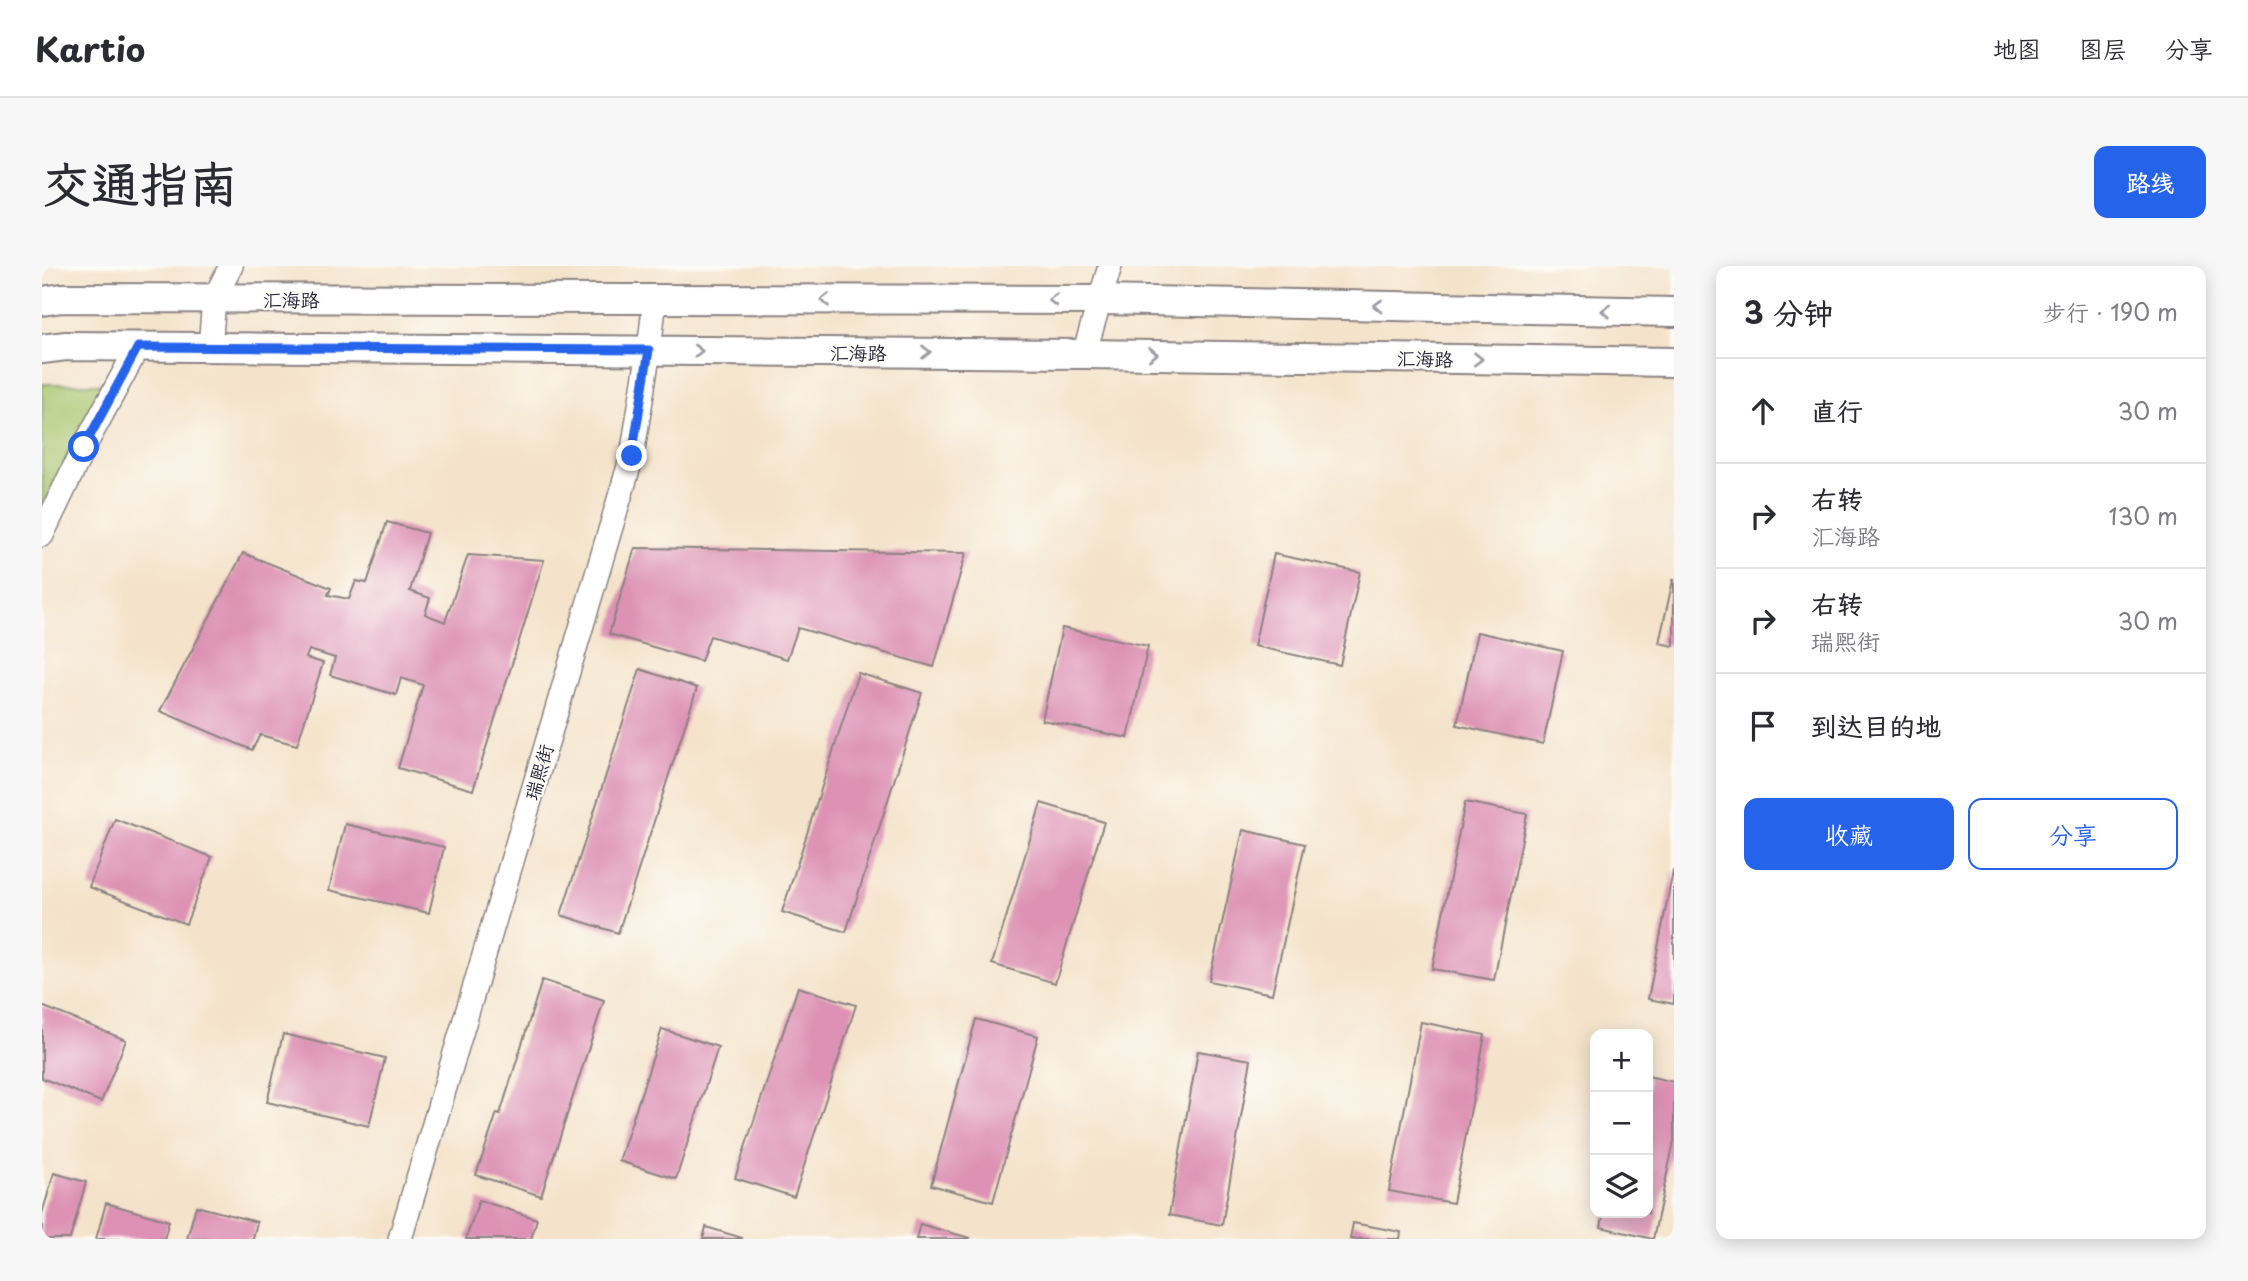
<!DOCTYPE html>
<html lang="zh">
<head>
<meta charset="utf-8">
<style>
  :root { --surface:#fff; --page:#f7f7f7; --text:#2b2b33; --muted:#7c7c81; --line:#e1e1e2; --accent:#2563eb }
  body { margin:0; font-family:"Playpen Sans","LXGW WenKai TC",sans-serif; background:var(--page); color:var(--text) }
  .controls { position:absolute; right:21px; bottom:21px; display:grid; overflow:hidden; border-radius:14px; box-shadow:0 4px 18px #0003 }
  .controls button { width:63px; height:63px; display:grid; place-items:center; padding:0; border:0; border-bottom:2px solid var(--line); background:var(--surface); color:var(--text); font:35px sans-serif }
  .stop { position:absolute; width:21px; height:21px; margin:-16px; border:5px solid #2563eb; border-radius:50%; background:#fff }
  .stop.end { background:#2563eb; border-color:#fff; box-shadow:0 2px 7px #0008 }
  .list { margin:0; padding:0; list-style:none }
  h2 { display:flex; justify-content:space-between; align-items:center; height:91px; margin:0; padding:0 28px; font-size:30px }
  h2 small { font-size:23px; font-weight:400; color:var(--muted) }
  .list li { display:grid; grid-template-columns:46px 1fr auto; gap:21px; align-items:center; box-sizing:border-box; height:105px; padding:0 28px; border-top:2px solid var(--line) }
  .list b { display:block; font-size:26px; white-space:nowrap }
  .list p { margin:0; font-size:23px; white-space:nowrap; color:var(--muted) }
  .list em { font-size:23px; font-style:normal; color:var(--muted) }
  .actions { display:flex; gap:14px; padding:21px 28px }
  .actions a { flex:1; padding:16px 0; border:2px solid var(--accent); border-radius:14px; text-align:center; font-size:24px; color:var(--accent) }
  .actions .main { background:var(--accent); color:#fff }
  .icon { flex:none; width:38px; height:38px; fill:none; stroke:currentColor; stroke-width:2; stroke-linecap:round; stroke-linejoin:round }
  .map { position:relative; flex:none; width:1632px; height:973px; overflow:hidden; border-radius:14px }
  header { display:flex; align-items:center; gap:42px; box-sizing:border-box; height:98px; padding:0 35px; background:var(--surface); border-bottom:2px solid var(--line) }
  header strong { font-size:33px }
  nav { display:flex; gap:38px; margin-inline-start:auto; font-size:24px }
  .intro { display:flex; align-items:center; justify-content:space-between; box-sizing:border-box; height:168px; padding:0 42px }
  h1 { margin:0; font-size:49px }
  .button { padding:18px 32px; border-radius:14px; background:var(--accent); color:#fff; font-size:24px; font-weight:700 }
  main { display:flex; gap:42px; padding:0 42px }
  aside { flex:1; background:var(--surface); border-radius:14px; box-shadow:0 4px 18px #0003 }
  .map>svg:first-child { display:block }
  .green { fill:#a6c46c; stroke:#647354; stroke-width:2 }
  .building { fill:#dd91b4 }
  .lines { fill:none; stroke-linecap:round; stroke-linejoin:round }
  .minor-casing { stroke:#8b8282; stroke-width:26 }
  .tertiary-casing { stroke:#8b8282; stroke-width:32 }
  .minor { stroke:#fff; stroke-width:23 }
  .tertiary { stroke:#fff; stroke-width:28 }
  .oneway { stroke:#9c9ca7 }
  .route { stroke:#2563eb; stroke-width:9 }
  .labels { text-anchor:middle; dominant-baseline:central; stroke-width:5; stroke-linejoin:round; paint-order:stroke }
  .street-label { font-size:19px; fill:#22223b; stroke:#fdfcf7 }
</style>
</head>
<body>
<header>
<strong>Kartio</strong>
<nav><a>地图</a><a>图层</a><a>分享</a></nav>
</header>
<div class="intro"><h1>交通指南</h1><a class="button">路线</a></div>
<main>
<div class="map">
<svg width="1632" height="973" viewBox="0 0 1632 973">
  <rect width="100%" height="100%" fill="#fdfcf7"/>
  <filter id="ink" filterUnits="userSpaceOnUse"><feTurbulence type="fractalNoise" baseFrequency=".0143" numOctaves="2"/><feDisplacementMap in="SourceGraphic" scale="14" xChannelSelector="R" yChannelSelector="G"/><feConvolveMatrix kernelMatrix="1 2 1 2 8 2 1 2 1" color-interpolation-filters="sRGB"/></filter>
  <filter id="wash" filterUnits="userSpaceOnUse"><feTurbulence type="fractalNoise" baseFrequency=".00686" numOctaves="4" result="noise"/><feDisplacementMap in="SourceGraphic" scale="28" xChannelSelector="R" yChannelSelector="G"/><feGaussianBlur stdDeviation="1.57" result="paint"/><feColorMatrix in="noise" values="0 0 0 0 0 0 0 0 0 0 0 0 0 0 0 0 0 1.4 0 .05"/><feComposite in="paint" operator="in"/></filter>
  <g filter="url(#wash)">
    <rect width="100%" height="100%" fill="#f4e3ca"/>
    <path class="green" d="M0 118H62L0 243Z"/>
    <g id="blocks">
      <path class="building" d="M345 256 385 267 368 325 388 332 383 348 403 356 426 289 502 294 431 524 356 502 381 419 359 412 354 429 288 409 293 392 267 384 264 392 281 397 255 479 218 469 210 484 118 445 201 287 289 322 286 329 307 333 314 315 325 317Z
        M593 282 924 287 892 401 756 362 745 393 668 370 659 395 567 368Z
        M1232 288 1318 306 1298 399 1212 380Z
        M1631 314H1632V380L1617 377Z
        M1020 362 1106 380 1086 472 1000 454Z
        M1435 366 1521 385 1501 478 1415 459Z
        M598 403 655 422 576 667 519 649Z
        M816 407 880 427 804 666 740 646Z
        M1423 536 1485 548 1452 714 1390 703Z
        M999 537 1062 556 1013 717 950 698Z
        M73 553 170 591 144 658 47 621Z
        M303 558 402 581 387 647 287 624Z
        M1201 564 1263 578 1230 728 1167 715Z
        M1631 605H1632V738L1606 733Z
        M500 714 562 734 499 930 434 909 455 847 458 848Z
        M756 721 814 739 752 931 693 912Z
        M0 740 84 774 59 836 0 812Z
        M934 753 996 770 951 936 889 919Z
        M1379 756 1443 769 1411 937 1347 925Z
        M620 763 676 781 634 913 577 895Z
        M241 768 343 792 327 860 225 836Z
        M1156 785 1209 794 1180 959 1127 949Z
        M1606 810 1632 816V875L1611 973 1559 961 1562 947H1606Z
        M12 907 44 916 28 973H0V948Z
        M437 934 495 953 489 973H424Z
        M64 937 127 955 122 973H54Z
        M154 940 215 956 211 973H145Z
        M1311 957 1359 966 1358 973H1308Z
        M878 958 928 972 927 973H874Z
        M664 961 700 972 699 973H661Z"/>
    </g>
  </g>
  <g filter="url(#ink)">
    <use href="#blocks" fill-opacity="0" stroke="#8b8282" stroke-width="2"/>
    <g class="lines">
      <defs>
        <path id="minor" d="M168 82 172 33 189 0
          M1042 88 1068 0
          M0 269 42 181 96 81
          M358 973 590 190 607 84 613 33"/>
        <path id="tertiary" d="M0 35 20 32 1059 34 1632 46
          M0 83 24 80 1042 88 1632 96"/>
      </defs>
      <use href="#minor" class="minor-casing"/>
      <use href="#tertiary" class="tertiary-casing"/>
      <use href="#minor" class="minor"/>
      <use href="#tertiary" class="tertiary"/>
    </g>
    <defs><path id="oneway-chevron" d="M-2-3.5L2.5 0L-2 3.5" fill="none" stroke-width="1.6" stroke-linecap="round" stroke-linejoin="round" transform="scale(1.75)"/></defs>
    <g class="oneway">
      <use href="#oneway-chevron" transform="translate(783 34) rotate(-180)"/>
      <use href="#oneway-chevron" transform="translate(1011 34) rotate(-180)"/>
      <use href="#oneway-chevron" transform="translate(1336 40) rotate(-179)"/>
      <use href="#oneway-chevron" transform="translate(1564 45) rotate(-179)"/>
      <use href="#oneway-chevron" transform="translate(656 85)"/>
      <use href="#oneway-chevron" transform="translate(884 86)"/>
      <use href="#oneway-chevron" transform="translate(1111 88) rotate(1)"/>
      <use href="#oneway-chevron" transform="translate(1436 93) rotate(1)"/>
    </g>
  </g>
  <g class="lines" filter="url(#ink)">
    <path class="route" d="M42 181 96 81 607 84 590 190"/>
  </g>
  <g class="labels">
    <g class="street-label">
      <text x="249" y="33">汇海路</text>
      <text x="816" y="86">汇海路</text>
      <text transform="translate(1383 92) rotate(1)">汇海路</text>
      <text transform="translate(496 506) rotate(-74)">瑞熙街</text>
    </g>
  </g>
</svg>
<div class="controls">
<button>+</button>
<button>−</button>
<button><svg class="icon" aria-label="layers" viewBox="0 0 24 24"><path d="M12 4l9 5-9 5-9-5zM3 14l9 5 9-5"/></svg></button>
</div>
<div class="stop" style="left:42px;top:181px"></div>
<div class="stop end" style="left:590px;top:190px"></div>
</div>
<aside>
<h2>3 分钟<small>步行 · 190 m</small></h2>
<ul class="list">
<li><svg class="icon" aria-label="ahead" viewBox="0 0 24 24"><path d="M12 20V5M6 11l6-6 6 6"/></svg><div><b>直行</b></div><em>30 m</em></li>
<li><svg class="icon" aria-label="right" viewBox="0 0 24 24"><path d="M7 20v-9h11M14 6l5 5-5 5"/></svg><div><b>右转</b><p>汇海路</p></div><em>130 m</em></li>
<li><svg class="icon" aria-label="right" viewBox="0 0 24 24"><path d="M7 20v-9h11M14 6l5 5-5 5"/></svg><div><b>右转</b><p>瑞熙街</p></div><em>30 m</em></li>
<li><svg class="icon" aria-label="arrive" viewBox="0 0 24 24"><path d="M6 21V4h12l-3 4 3 4H6"/></svg><div><b>到达目的地</b></div></li>
</ul>
<div class="actions"><a class="main">收藏</a><a>分享</a></div>
</aside>
</main>
</body>
</html>
